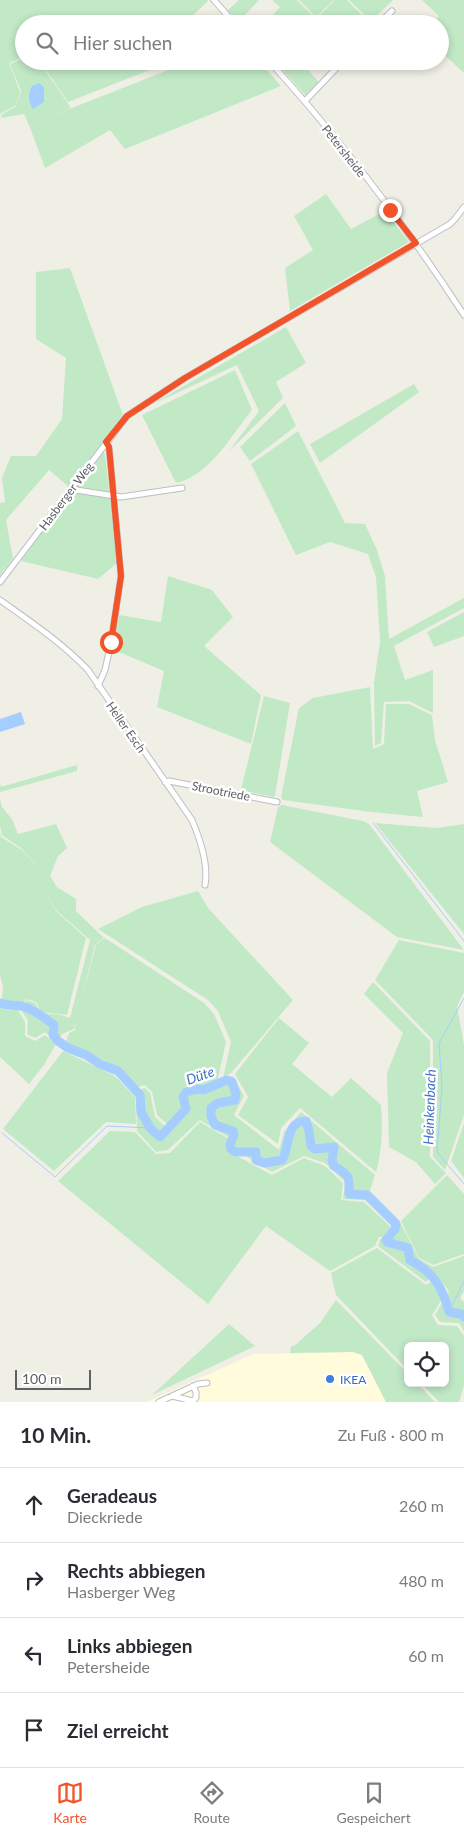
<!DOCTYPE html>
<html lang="de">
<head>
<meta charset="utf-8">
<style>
  :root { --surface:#fff; --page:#f2f2f3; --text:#2b2b33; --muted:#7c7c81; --line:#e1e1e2; --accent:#f35329 }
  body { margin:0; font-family:Lato,sans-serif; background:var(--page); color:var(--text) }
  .controls { position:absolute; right:15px; bottom:15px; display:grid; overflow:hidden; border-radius:8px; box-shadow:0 2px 8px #0003 }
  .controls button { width:45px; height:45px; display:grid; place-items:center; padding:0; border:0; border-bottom:1px solid var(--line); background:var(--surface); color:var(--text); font:25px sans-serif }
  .scale { position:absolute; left:15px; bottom:12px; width:76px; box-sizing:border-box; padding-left:5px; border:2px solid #5d6067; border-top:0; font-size:14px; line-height:18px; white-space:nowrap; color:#5d6067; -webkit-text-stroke:4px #fff; paint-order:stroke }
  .stop { position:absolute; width:15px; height:15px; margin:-11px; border:4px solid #f35329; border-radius:50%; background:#fff }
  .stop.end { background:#f35329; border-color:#fff; box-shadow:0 1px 5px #0008 }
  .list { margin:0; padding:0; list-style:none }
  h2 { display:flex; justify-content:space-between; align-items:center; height:65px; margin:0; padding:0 20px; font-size:21px }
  h2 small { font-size:16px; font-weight:400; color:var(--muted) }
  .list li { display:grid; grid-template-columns:32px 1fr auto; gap:15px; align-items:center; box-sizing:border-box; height:75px; padding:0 20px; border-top:1px solid var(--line) }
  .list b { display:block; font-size:19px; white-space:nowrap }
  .list p { margin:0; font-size:16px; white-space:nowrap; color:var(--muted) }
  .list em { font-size:16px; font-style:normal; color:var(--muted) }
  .icon { flex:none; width:28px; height:28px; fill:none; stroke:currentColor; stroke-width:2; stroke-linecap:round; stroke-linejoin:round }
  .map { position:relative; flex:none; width:464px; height:1402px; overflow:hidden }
  .search { position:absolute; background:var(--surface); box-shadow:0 2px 8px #0003; left:15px; right:15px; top:15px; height:55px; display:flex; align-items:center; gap:12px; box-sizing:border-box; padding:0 18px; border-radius:28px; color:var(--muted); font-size:19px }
  .sheet { height:365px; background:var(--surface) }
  nav { display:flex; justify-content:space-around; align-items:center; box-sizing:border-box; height:70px; border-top:1px solid var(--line); background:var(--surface); font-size:14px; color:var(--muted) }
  nav a { display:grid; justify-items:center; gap:2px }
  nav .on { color:var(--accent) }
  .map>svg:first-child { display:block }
  .commercial { fill:#fffbdb }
  .green { fill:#c1e9c6 }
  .water { fill:#a6cdff }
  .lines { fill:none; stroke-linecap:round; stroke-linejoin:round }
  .stream { stroke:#a6cdff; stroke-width:1 }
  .river { stroke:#a6cdff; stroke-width:9 }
  .minor-casing { stroke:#bdbec5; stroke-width:7 }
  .minor { stroke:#fff; stroke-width:5 }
  .route { stroke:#f35329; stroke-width:6 }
  .shop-dot { fill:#3f7fe0; stroke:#fff; stroke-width:2 }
  .labels { text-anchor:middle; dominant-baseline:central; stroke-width:5; stroke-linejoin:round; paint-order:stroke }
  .street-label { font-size:12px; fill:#5d6067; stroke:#fff }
  .shop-label { font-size:12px; fill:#366cbe; stroke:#fff; text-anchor:start }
  .water-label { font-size:14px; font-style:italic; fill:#4172ca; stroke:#fff }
</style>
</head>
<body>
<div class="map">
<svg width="464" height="1402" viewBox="0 0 464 1402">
  <rect width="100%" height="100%" fill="#f0efe5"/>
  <path class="commercial" d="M353 1352 362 1355 386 1402H147L253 1354Z"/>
  <path class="green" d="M0 0H207L208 1 184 24H24V57L9 63 20 92 16 105 0 114Z
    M239 0H259L238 22 228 10Z
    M272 0H297L316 19 335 0H347L370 23 265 24 280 7Z
    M299 0H334L316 17Z
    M349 0H393L371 21Z
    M422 0H464V73L440 51V24H433L439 16Z
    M24 58V61H39L71 108 29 125 24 114 2 118 1 115 16 106 21 91 10 64Z
    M40 61H169L170 62 68 102Z
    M191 61H259L281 86 125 149 110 130 45 168 29 125Z
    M275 61H300L319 82 305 95Z
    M326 194 351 229 385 211 409 242 290 311 285 268 313 250 294 216Z
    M70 268 123 415 69 487 49 470 6 520 13 559 0 575V503L5 502 2 478 11 456H36L62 419 66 358 36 339V272Z
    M286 327 306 363 276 382 283 398 229 451 259 411 237 365 151 405Z
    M235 370 252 410C231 436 210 475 176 483L142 415Z
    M414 384 419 392 320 463 310 444Z
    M285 403 296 426 250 461 240 447Z
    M298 431 345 523 365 524 377 550 385 576 389 639 464 598V608L394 646 405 680 433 670V713L409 701 384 702 381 743 375 746 374 682 380 642 376 577 368 554 330 542 296 555 251 464Z
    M100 451 105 454 117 563 98 579 21 561Z
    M168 576 212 590 233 617 204 646 261 695 251 744 157 707 164 671 114 650 119 615 161 622Z
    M464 612V636L434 647 427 632Z
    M370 687 373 749 384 744 386 704H409L432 715 435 740 448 782 417 791 423 817 371 812 283 800 281 797 299 708 313 698Z
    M264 696 290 703 275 796 273 797 241 790Z
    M77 765V771L0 792V784L1 787Z
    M0 799 2 807 12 819 18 834 56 824 67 848 58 856 50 876 57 887 76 899V911L104 938 95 945 74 1029 62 1034 57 1042 45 1032 35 1038 27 1034 28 1021 21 1009 26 1000 35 1003 41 1013 61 1015 70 1018 90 940 56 910 40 883 56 911 86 938 67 1015 41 1012 36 1002 26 999 23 1003 8 1004 2 1000 3 986 0 975V832L1 837 22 850 45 875 22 849 2 835 0 826Z
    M282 805 363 821 369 824 464 950 397 937 270 842 278 807Z
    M375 823 437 828 464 824V934Z
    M198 891 208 908 293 1000 232 1072 223 1078 231 1042 218 1011 208 1000 98 929 142 907Z
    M105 938 204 1003 214 1014 226 1042 218 1079 203 1087 198 1086 184 1089 180 1097 183 1108 167 1124 157 1115 152 1092 145 1085 138 1087 120 1068 66 1042 69 1033 75 1030 76 1020 96 945Z
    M399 940 464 953V992L457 1006 464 1045V1115L445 1170 433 1157V1040L375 980Z
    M373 982 430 1041V1157L446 1173 435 1184 416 1162 389 1147 387 1073 403 1033 364 994Z
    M0 1007 7 1010H18L25 1022V1036L35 1041 45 1035 56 1044 44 1065 29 1084 0 1057Z
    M279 1018 309 1043 292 1064 332 1097 351 1078 381 1105C383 1129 382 1149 376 1172L300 1108 281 1128 278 1144 238 1115 248 1097 235 1074Z
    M63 1051 115 1076 135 1097 136 1124 106 1122 54 1171 3 1129Z
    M233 1076 244 1096 234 1115 279 1150 284 1132 301 1112 375 1175 370 1191 399 1220 419 1259 433 1267 464 1256V1291L460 1298 464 1302V1331L459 1323 440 1322 435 1315 449 1291 436 1274 426 1282 378 1246 380 1239H391L397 1231 365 1200 343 1199 345 1182 325 1163 304 1156 272 1172 236 1150 233 1146 235 1141 200 1120 168 1150 156 1152 137 1131 136 1096 132 1092 145 1088 150 1093 155 1117 169 1130 189 1110 186 1098 188 1094 197 1092 202 1095 226 1083Z
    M200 1122 229 1139 228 1151 272 1175 304 1158 325 1166 343 1183 341 1200 364 1202 392 1228 385 1237H379L375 1246 330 1271 266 1226 208 1304 58 1181 110 1131 135 1132 156 1154 170 1153Z
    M464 1123V1178L451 1161Z
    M447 1175 464 1194V1254L433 1265 419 1258 401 1221Z
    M377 1248 426 1285 431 1282 442 1299 432 1315 438 1325 457 1326 464 1336V1385L459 1402H439L421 1383H445V1346H408V1370L336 1295 331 1273Z
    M336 1300 408 1374V1383H417L435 1402H386L362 1355 353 1352 290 1353 291 1346H294L320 1323Z
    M229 1324 255 1346 152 1395Z"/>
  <path class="water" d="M39 83 44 87V102L33 109C28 102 28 93 32 86Z
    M21 712 25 724 0 732V719Z"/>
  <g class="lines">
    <path class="stream" d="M373 823 464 941
      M464 998 439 1043 442 1087 437 1152 464 1184
      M2 1133 55 1177 107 1126 150 1128
      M449 1312 464 1281"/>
    <path class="river" d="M0 1003C7 1006 14 1005 21 1006 34 1009 43 1017 54 1025L53 1035 58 1041 68 1048 86 1055 100 1064 118 1071 140 1095 141 1112 150 1128 160 1137 186 1109 183 1097 186 1092 198 1089 203 1090 227 1080 232 1082 236 1094 235 1100 218 1103 211 1108V1116L215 1125 233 1131 234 1134 230 1145 231 1149 235 1152H256V1160L264 1163 282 1160C290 1148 285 1121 306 1121L309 1131 311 1146 315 1149 334 1147 332 1160 334 1166C349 1175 350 1176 349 1194L367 1195 396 1224 395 1229 386 1240 387 1242 408 1248 410 1260C434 1273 442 1286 449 1312L461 1314 464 1317"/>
    <defs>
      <path id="minor" d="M214 0 235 24
        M378 24 392 11
        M269 61C341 140 406 226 464 315
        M305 101 343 61
        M70 489 121 497 182 488
        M0 582 127 416 185 378 450 224 455 219 464 207
        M0 600C31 622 61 642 88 670L192 820C200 839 209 864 205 885
        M98 686 105 670 111 643 121 576 109 447 106 442
        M165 782 169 781 277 802
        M172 1396 193 1401 196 1398V1392L193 1386
        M159 1402 198 1384 207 1383"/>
    </defs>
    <use href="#minor" class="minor-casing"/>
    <use href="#minor" class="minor"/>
  </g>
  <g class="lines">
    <path class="route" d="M111 642 121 576 109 447 106 442 127 416 185 378 416 243 390 210"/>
  </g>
  <circle class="shop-dot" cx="330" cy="1379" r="5"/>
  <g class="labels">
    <g class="street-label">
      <text transform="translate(344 151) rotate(52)">Petersheide</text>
      <text transform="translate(66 496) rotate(-53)">Hasberger Weg</text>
      <text transform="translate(126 727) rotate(55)">Heller Esch</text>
      <text transform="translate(221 791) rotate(11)">Strootriede</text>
    </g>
    <g class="shop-label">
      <text x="340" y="1379">IKEA</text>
    </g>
    <g class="water-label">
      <text transform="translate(200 1075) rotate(-19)">Düte</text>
      <text transform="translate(429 1107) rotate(-88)">Heinkenbach</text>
    </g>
  </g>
</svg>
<div class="controls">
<button><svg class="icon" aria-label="locate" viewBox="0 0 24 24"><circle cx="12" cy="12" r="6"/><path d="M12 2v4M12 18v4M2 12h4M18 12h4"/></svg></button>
</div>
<div class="scale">100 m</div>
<div class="stop" style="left:111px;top:642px"></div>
<div class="stop end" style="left:390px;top:210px"></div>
<div class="search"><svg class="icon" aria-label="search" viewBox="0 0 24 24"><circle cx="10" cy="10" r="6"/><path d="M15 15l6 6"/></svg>Hier suchen</div>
</div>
<section class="sheet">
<h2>10 Min.<small>Zu Fuß · 800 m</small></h2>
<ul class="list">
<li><svg class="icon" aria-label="ahead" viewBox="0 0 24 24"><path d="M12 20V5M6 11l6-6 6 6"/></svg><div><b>Geradeaus</b><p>Dieckriede</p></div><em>260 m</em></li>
<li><svg class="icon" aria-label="right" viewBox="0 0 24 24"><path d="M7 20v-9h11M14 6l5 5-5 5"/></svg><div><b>Rechts abbiegen</b><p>Hasberger Weg</p></div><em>480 m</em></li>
<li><svg class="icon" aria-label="left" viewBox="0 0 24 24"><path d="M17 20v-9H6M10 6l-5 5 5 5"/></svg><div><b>Links abbiegen</b><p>Petersheide</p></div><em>60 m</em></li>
<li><svg class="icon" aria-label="arrive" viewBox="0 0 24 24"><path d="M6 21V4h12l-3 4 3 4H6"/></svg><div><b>Ziel erreicht</b></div></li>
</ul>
</section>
<nav>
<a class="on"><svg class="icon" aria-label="map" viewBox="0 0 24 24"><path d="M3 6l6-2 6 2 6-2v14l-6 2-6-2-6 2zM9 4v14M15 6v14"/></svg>Karte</a>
<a><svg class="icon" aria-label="directions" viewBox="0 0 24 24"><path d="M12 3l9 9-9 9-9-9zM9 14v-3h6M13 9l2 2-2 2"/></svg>Route</a>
<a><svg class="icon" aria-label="saved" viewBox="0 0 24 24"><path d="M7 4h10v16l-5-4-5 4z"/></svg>Gespeichert</a>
</nav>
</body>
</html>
